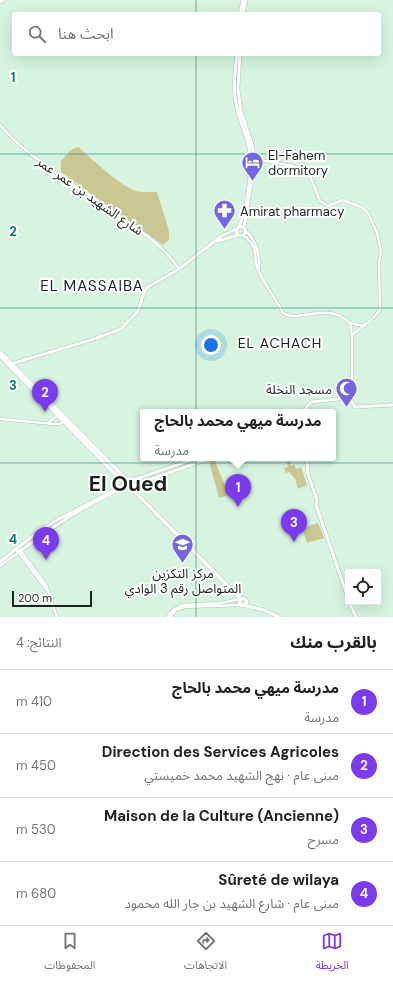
<!DOCTYPE html>
<html lang="ar">
<head>
<meta charset="utf-8">
<style>
  :root { --surface:#fff; --page:#f2f2f2; --text:#222; --muted:#767676; --line:#e0e0e0; --accent:#7c3aed }
  body { margin:0; font-family:"DM Sans","Noto Sans Arabic",sans-serif; background:var(--page); color:var(--text); direction:rtl }
  .controls { position:absolute; right:12px; bottom:12px; display:grid; overflow:hidden; border-radius:4px; box-shadow:0 4px 16px #0002 }
  .controls button { width:36px; height:36px; display:grid; place-items:center; padding:0; border:0; border-bottom:1px solid var(--line); background:var(--surface); color:var(--text); font:20px sans-serif }
  .scale { position:absolute; left:12px; bottom:10px; width:80px; box-sizing:border-box; padding-left:4px; border:2px solid #1a241d; border-top:0; font-size:11px; line-height:14px; white-space:nowrap; color:#1a241d; -webkit-text-stroke:3px #fff; paint-order:stroke }
  .you { position:absolute; left:211px; top:345px; width:14px; height:14px; margin:-10px; border:3px solid #fff; border-radius:50%; background:#1a73e8; box-shadow:0 0 0 6px #1a73e833 }
  .badge { display:grid; place-items:center; width:26px; height:26px; border-radius:50%; background:var(--accent); color:#fff; font-size:13px; font-weight:700 }
  .pin { position:absolute; translate:-50% -33px; filter:drop-shadow(0 1px 2px #0008) }
  .pin::after { content:''; position:absolute; top:21px; width:14px; height:12px; background:inherit; clip-path:polygon(0 0,100% 0,50% 100%) }
  .popup { position:absolute; left:140px; top:409px; width:196px; height:52px; box-sizing:border-box; display:grid; place-content:center; border-radius:4px; background:var(--surface); filter:drop-shadow(0 1px 3px #0005); font-size:13px; white-space:nowrap; color:var(--muted) }
  .popup b { font-size:15px; color:var(--text) }
  .popup::after { content:''; position:absolute; left:50%; top:100%; margin-left:-8px; border:8px solid transparent; border-top-color:var(--surface) }
  .list { margin:0; padding:0; list-style:none }
  h2 { display:flex; justify-content:space-between; align-items:center; height:52px; margin:0; padding:0 16px; font-size:17px }
  h2 small { font-size:13px; font-weight:400; color:var(--muted) }
  .list li { display:grid; grid-template-columns:26px 1fr auto; gap:12px; align-items:center; box-sizing:border-box; height:64px; padding:0 16px; border-top:1px solid var(--line) }
  .list b { display:block; font-size:15px; white-space:nowrap }
  .list p { margin:0; font-size:13px; white-space:nowrap; color:var(--muted) }
  .list em { font-size:13px; font-style:normal; color:var(--muted) }
  .icon { flex:none; width:22px; height:22px; fill:none; stroke:currentColor; stroke-width:2; stroke-linecap:round; stroke-linejoin:round }
  .map { position:relative; flex:none; width:393px; height:617px; overflow:hidden; direction:ltr }
  .search { position:absolute; background:var(--surface); box-shadow:0 4px 16px #0002; left:12px; right:12px; top:12px; height:44px; display:flex; align-items:center; gap:10px; box-sizing:border-box; padding:0 14px; border-radius:4px; color:var(--muted); font-size:15px }
  .sheet { height:308px; background:var(--surface) }
  nav { display:flex; justify-content:space-around; align-items:center; box-sizing:border-box; height:56px; border-top:1px solid var(--line); background:var(--surface); font-size:11px; color:var(--muted) }
  nav a { display:grid; justify-items:center; gap:2px }
  nav .on { color:var(--accent) }
  .map>svg:first-child { display:block }
  .green { fill:#cac792 }
  .lines { fill:none; stroke-linecap:round; stroke-linejoin:round }
  .tertiary-casing { stroke:#aac7b4; stroke-width:3.5 }
  .secondary-casing { stroke:#aac7b4; stroke-width:4 }
  .primary-casing { stroke:#aac7b4; stroke-width:4.5 }
  .tertiary { stroke:#fff; stroke-width:2.5 }
  .secondary { stroke:#fff; stroke-width:3 }
  .primary { stroke:#fff; stroke-width:3.5 }
  .grid { fill:none; stroke:#0f766e; stroke-width:1; stroke-opacity:0.55 }
  .labels { text-anchor:middle; dominant-baseline:central; stroke-width:4; stroke-linejoin:round; paint-order:stroke }
  .poi-label { font-size:13px; fill:#1a241d; stroke:#fff; text-anchor:start }
  .street-label { font-size:13px; fill:#1a241d; stroke:#fff }
  .neighbourhood-label { font-size:14px; letter-spacing:1px; fill:#1a241d; stroke:#fff }
  .quarter-label { font-size:15px; letter-spacing:1px; fill:#1a241d; stroke:#fff }
  .town-label { font-size:21px; font-weight:bold; fill:#1a241d; stroke:#fff }
  .grid-label { font-size:13px; text-anchor:middle; font-weight:bold; fill:#0f766e; stroke:#fff; stroke-width:4; stroke-linejoin:round; paint-order:stroke }
</style>
</head>
<body>
<div class="map">
<svg width="393" height="617" viewBox="0 0 393 617">
  <rect width="100%" height="100%" fill="#d6f4e0"/>
  <path class="green" d="M78 147C92 159 116 182 133 190 140 193 149 192 157 192L169 231V240L163 245 61 172V161L71 150Z
    M214 459 229 495 219 498 209 461Z
    M289 461 291 466 294 464 296 469 301 467 307 485 298 489 295 479 289 472 286 473 284 468 288 467 287 462Z
    M318 523 324 538 307 543 302 528Z"/>
  <g class="lines">
    <defs>
      <path id="tertiary" d="M0 125C21 150 48 167 75 186 93 197 110 210 128 222 147 236 166 249 179 269
        M254 159 293 166 308 171 320 201 328 206 343 200 363 208 368 213 377 233 381 251 379 263 380 310 372 319 352 335
        M246 231C258 244 259 252 259 270
        M242 235C247 238 251 241 253 246 257 253 254 260 257 267 263 283 275 297 283 313L287 315 292 316C314 316 330 305 350 323L352 335V378L348 396
        M350 323 364 326
        M0 419 54 424H60L64 421
        M48 423 58 415
        M16 549 48 592
        M20 550 46 585 57 617
        M167 617 173 610 182 605 221 603 240 599
        M170 617 177 609 185 607 242 605"/>
      <path id="secondary" d="M240 14 243 0
        M243 14 246 0
        M237 54C235 71 233 87 236 103 238 117 244 129 248 142 254 164 248 205 239 227
        M240 54 238 89 241 112 251 141 255 159 244 228
        M236.5 231a4.5 4.5 0 1 1 9 0a4.5 4.5 0 1 1-9 0Z
        M218 241 239 235
        M11 364 94 339 121 329 138 311 144 292 148 287 179 269 220 237 238 228
        M303 412 311 402 338 399 348 396 355 407 393 405
        M307 458 308 474 317 500 316 505 348 598
        M130 481 197 458
        M131 486 211 458
        M0 562 30 538 55 521 124 485
        M0 566C40 537 79 506 126 487
        M349 602 356 617"/>
      <path id="primary" d="M0 1 3 0
        M0 352 128 481
        M0 356 125 484
        M124.5 484a3.5 3.5 0 1 1 7 0a3.5 3.5 0 1 1-7 0Z
        M130 487 241 599
        M239.5 602a3.5 3.5 0 1 1 7 0a3.5 3.5 0 1 1-7 0Z
        M243 605 264 610 279 617"/>
    </defs>
    <use href="#tertiary" class="tertiary-casing"/>
    <use href="#secondary" class="secondary-casing"/>
    <use href="#primary" class="primary-casing"/>
    <use href="#tertiary" class="tertiary"/>
    <use href="#secondary" class="secondary"/>
    <use href="#primary" class="primary"/>
  </g>
  <path class="grid" d="M196 0V14M196 54V617M0 154H393M0 308H393M0 463H393"/>
  <defs>
    <symbol id="hotel-pin" viewBox="-11 -11 22 30"><path d="M0 17L-7.5 6A9.5 9.5 0 1 1 7.5 6Z" fill="#7366e1" stroke="#fff"/><path d="M-6-4.5h1.5V1H6V5H4.5V3h-9V5H-6ZM-4 0a1.8 1.8 0 1 1 3.6 0ZM.5 0V-2.5h3Q6-2.5 6 0Z" fill="#fff"/></symbol>
    <symbol id="pharmacy-pin" viewBox="-11 -11 22 30"><path d="M0 17L-7.5 6A9.5 9.5 0 1 1 7.5 6Z" fill="#7366e1" stroke="#fff"/><path d="M-2-6h4v4h4v4h-4v4h-4v-4h-4v-4h4Z" fill="#fff"/></symbol>
    <symbol id="mosque-pin" viewBox="-11 -11 22 30"><path d="M0 17L-7.5 6A9.5 9.5 0 1 1 7.5 6Z" fill="#7366e1" stroke="#fff"/><path d="M3.5-4.9A6 6 0 1 0 3.5 4.9A5 5 0 1 1 3.5-4.9Z" fill="#fff"/></symbol>
    <symbol id="university-pin" viewBox="-11 -11 22 30"><path d="M0 17L-7.5 6A9.5 9.5 0 1 1 7.5 6Z" fill="#7366e1" stroke="#fff"/><path d="M0-5L7-2L0 1L-7-2ZM-4 1L0 2.5L4 1V4Q0 6-4 4Z" fill="#fff"/></symbol>
  </defs>
  <g fill-rule="evenodd">
    <use href="#hotel-pin" x="240" y="150" width="25" height="34"/>
    <use href="#pharmacy-pin" x="212" y="198" width="25" height="34"/>
    <use href="#mosque-pin" x="334" y="376" width="25" height="34"/>
    <use href="#university-pin" x="170" y="532" width="25" height="34"/>
  </g>
  <g class="labels">
    <g class="poi-label">
      <text x="268" y="155">El-Fahem<tspan x="268" dy="15">dormitory</tspan></text>
      <text x="240" y="211">Amirat pharmacy</text>
      <text x="332" y="389" text-anchor="end">مسجد النخلة</text>
      <text x="183" y="573" text-anchor="middle">مركز التكزين<tspan x="183" dy="15">المتواصل رقم 3 الوادي</tspan></text>
    </g>
    <g class="street-label">
      <text transform="translate(90 196) rotate(35)">شارع الشهيد بن عمر عمر</text>
    </g>
    <g class="neighbourhood-label">
      <text x="280" y="343">EL ACHACH</text>
    </g>
    <g class="quarter-label">
      <text x="92" y="286">EL MASSAIBA</text>
    </g>
    <g class="town-label">
      <text x="128" y="484">El Oued</text>
    </g>
  </g>
  <g class="grid-label">
    <text x="13" y="82">1</text>
    <text x="13" y="236">2</text>
    <text x="13" y="390">3</text>
    <text x="13" y="544">4</text>
  </g>
</svg>
<div class="controls">
<button><svg class="icon" aria-label="locate" viewBox="0 0 24 24"><circle cx="12" cy="12" r="6"/><path d="M12 2v4M12 18v4M2 12h4M18 12h4"/></svg></button>
</div>
<div class="scale">200 m</div>
<div class="you"></div>
<div class="pin badge" style="left:238px;top:507px">1</div>
<div class="popup"><b>مدرسة ميهي محمد بالحاج</b>مدرسة</div>
<div class="pin badge" style="left:45px;top:412px">2</div>
<div class="pin badge" style="left:294px;top:542px">3</div>
<div class="pin badge" style="left:46px;top:560px">4</div>
<div class="search"><svg class="icon" aria-label="search" viewBox="0 0 24 24"><circle cx="10" cy="10" r="6"/><path d="M15 15l6 6"/></svg>ابحث هنا</div>
</div>
<section class="sheet">
<h2>بالقرب منك<small>النتائج: 4</small></h2>
<ul class="list">
<li><span class="badge">1</span><div><b>مدرسة ميهي محمد بالحاج</b><p>مدرسة</p></div><em>410 m</em></li>
<li><span class="badge">2</span><div><b>Direction des Services Agricoles</b><p>مبنى عام · نهج الشهيد محمد خميستي</p></div><em>450 m</em></li>
<li><span class="badge">3</span><div><b>Maison de la Culture (Ancienne)</b><p>مسرح</p></div><em>530 m</em></li>
<li><span class="badge">4</span><div><b>Sûreté de wilaya</b><p>مبنى عام · شارع الشهيد بن جار الله محمود</p></div><em>680 m</em></li>
</ul>
</section>
<nav>
<a class="on"><svg class="icon" aria-label="map" viewBox="0 0 24 24"><path d="M3 6l6-2 6 2 6-2v14l-6 2-6-2-6 2zM9 4v14M15 6v14"/></svg>الخريطة</a>
<a><svg class="icon" aria-label="directions" viewBox="0 0 24 24"><path d="M12 3l9 9-9 9-9-9zM9 14v-3h6M13 9l2 2-2 2"/></svg>الاتجاهات</a>
<a><svg class="icon" aria-label="saved" viewBox="0 0 24 24"><path d="M7 4h10v16l-5-4-5 4z"/></svg>المحفوظات</a>
</nav>
</body>
</html>
